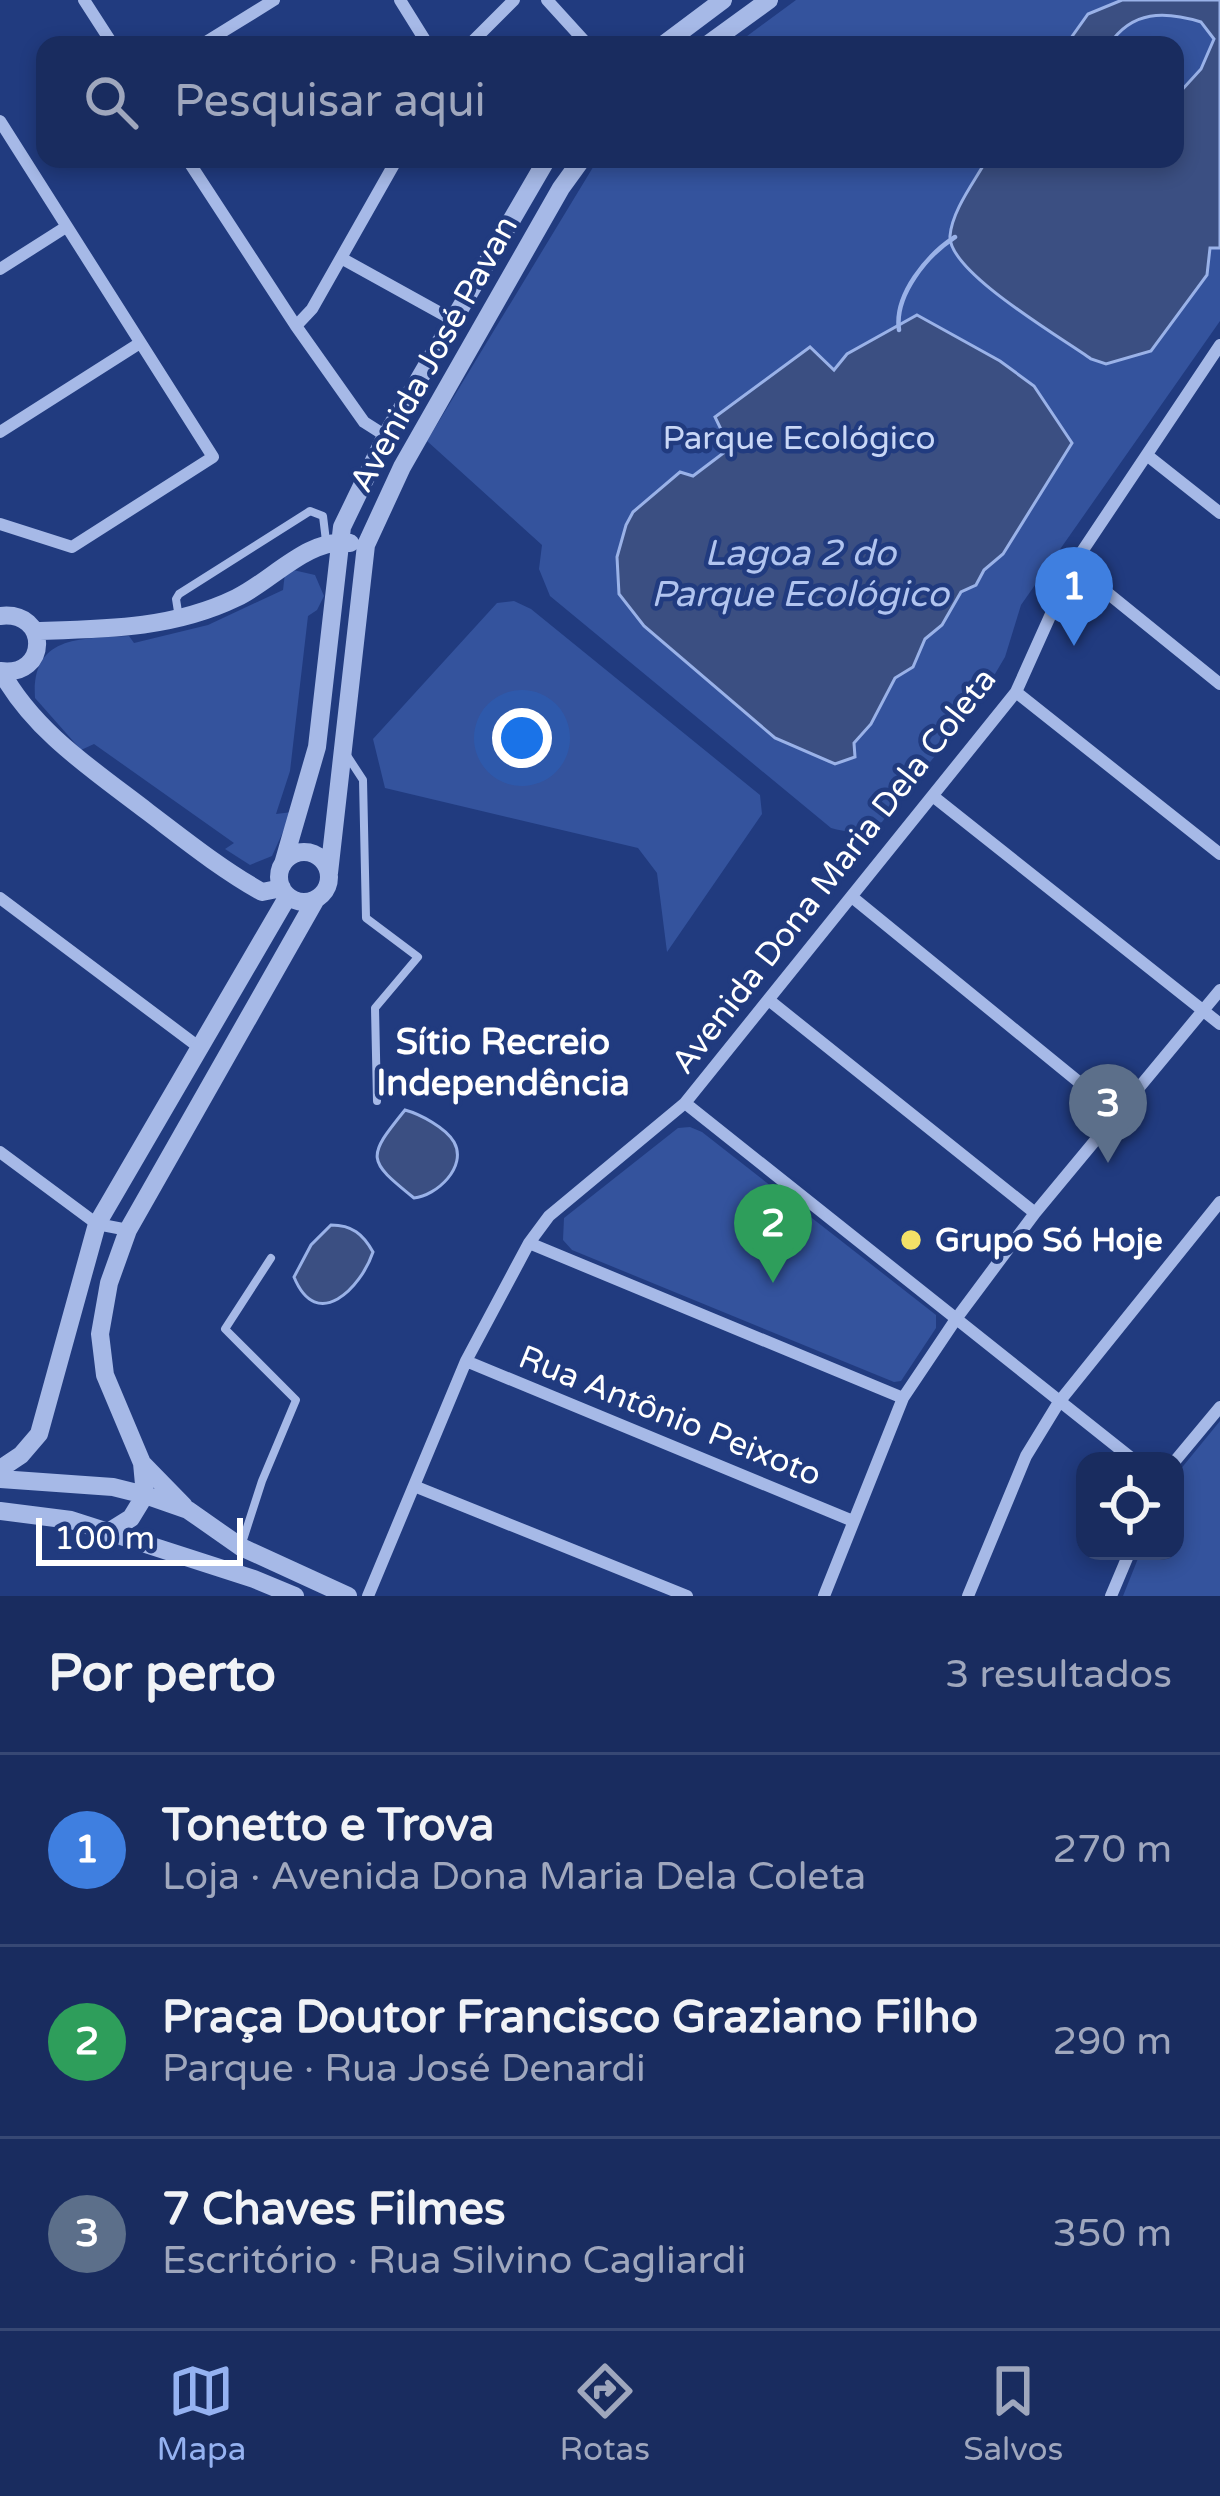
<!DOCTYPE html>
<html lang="pt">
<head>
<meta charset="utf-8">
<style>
  :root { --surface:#192c5f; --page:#263868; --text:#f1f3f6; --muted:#9fa7bd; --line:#374874; --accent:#95b2f1 }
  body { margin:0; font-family:"Varela Round",sans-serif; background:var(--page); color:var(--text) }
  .controls { position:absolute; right:36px; bottom:36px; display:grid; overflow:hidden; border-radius:24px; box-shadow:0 6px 18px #0003 }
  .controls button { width:108px; height:108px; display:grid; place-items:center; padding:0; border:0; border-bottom:3px solid var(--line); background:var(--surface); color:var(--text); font:60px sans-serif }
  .scale { position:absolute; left:36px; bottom:30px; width:207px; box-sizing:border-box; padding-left:12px; border:6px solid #fff; border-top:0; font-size:33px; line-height:42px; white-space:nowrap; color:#fff; -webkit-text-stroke:9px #213b7f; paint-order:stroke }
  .you { position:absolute; left:522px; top:738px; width:42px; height:42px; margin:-30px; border:9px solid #fff; border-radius:50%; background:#1a73e8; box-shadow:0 0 0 18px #1a73e833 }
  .badge { display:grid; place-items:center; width:78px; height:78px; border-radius:50%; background:var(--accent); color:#fff; font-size:39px; font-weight:700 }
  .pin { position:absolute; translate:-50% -99px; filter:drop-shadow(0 3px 6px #0008) }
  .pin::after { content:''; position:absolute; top:63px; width:42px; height:36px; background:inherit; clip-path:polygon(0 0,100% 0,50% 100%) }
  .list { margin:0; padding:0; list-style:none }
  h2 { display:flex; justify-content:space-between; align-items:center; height:156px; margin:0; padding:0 48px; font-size:51px }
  h2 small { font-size:39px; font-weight:400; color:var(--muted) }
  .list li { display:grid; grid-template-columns:78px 1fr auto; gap:36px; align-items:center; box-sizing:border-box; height:192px; padding:0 48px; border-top:3px solid var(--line) }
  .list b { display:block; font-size:45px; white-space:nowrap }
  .list p { margin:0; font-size:39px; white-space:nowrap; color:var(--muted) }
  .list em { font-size:39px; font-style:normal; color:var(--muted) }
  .icon { flex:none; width:66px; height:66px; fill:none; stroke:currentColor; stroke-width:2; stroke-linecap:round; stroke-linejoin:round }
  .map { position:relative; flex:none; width:1220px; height:1596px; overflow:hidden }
  .search { position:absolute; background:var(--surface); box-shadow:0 6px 18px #0003; left:36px; right:36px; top:36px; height:132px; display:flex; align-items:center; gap:30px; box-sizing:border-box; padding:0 42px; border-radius:24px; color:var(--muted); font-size:45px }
  .sheet { height:732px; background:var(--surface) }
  nav { display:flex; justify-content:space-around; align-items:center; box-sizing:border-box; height:168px; border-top:3px solid var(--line); background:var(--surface); font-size:33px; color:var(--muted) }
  nav a { display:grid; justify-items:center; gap:6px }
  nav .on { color:var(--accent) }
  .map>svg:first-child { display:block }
  .green { fill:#34539d }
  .water { fill:#3b4f82; stroke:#9ab2e8; stroke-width:3 }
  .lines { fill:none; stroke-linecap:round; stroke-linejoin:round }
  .stream { stroke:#9ab2e8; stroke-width:4.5 }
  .service { stroke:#a6b9e7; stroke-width:8 }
  .minor { stroke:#a6b9e7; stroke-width:12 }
  .tertiary { stroke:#a6b9e7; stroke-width:18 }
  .poi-dot { fill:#f4e167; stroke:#213b7f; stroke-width:4.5 }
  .labels { text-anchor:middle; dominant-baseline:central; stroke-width:9; stroke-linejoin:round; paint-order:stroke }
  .street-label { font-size:33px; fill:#fff; stroke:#213b7f }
  .park-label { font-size:33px; fill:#c9d7f6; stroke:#213b7f }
  .poi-label { font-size:33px; font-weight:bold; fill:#fff; stroke:#213b7f; text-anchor:start }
  .water-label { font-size:36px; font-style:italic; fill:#b1c4ef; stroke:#213b7f }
  .neighbourhood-label { font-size:36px; font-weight:bold; fill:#fff; stroke:#213b7f }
</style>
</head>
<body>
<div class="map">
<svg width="1220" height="1596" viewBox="0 0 1220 1596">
  <rect width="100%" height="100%" fill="#213b7f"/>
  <path class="green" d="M796 0H1220V321L1021 605 1005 657 979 701 882 822C862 832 852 834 831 828L550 596 539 569 542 545 427 441 598 159H1175V45H735Z
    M293 570 315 575 324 596 317 610 308 616 290 771 276 814 292 812 272 856 250 865 225 849 234 843 94 744 81 750 35 698C31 634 82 639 129 636L134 643 208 625 283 590 285 573Z
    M514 601 531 609 760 795 762 814 667 952 657 873 638 848 385 788 373 739 497 603Z
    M690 1127 702 1132 936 1315V1328L901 1381 894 1382 572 1250 563 1240 564 1218 678 1128Z
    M1220 1421V1596H1123L1141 1551H1175V1476Z"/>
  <path class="water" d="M1122 0H1220V248H1210L1207 275 1151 351 1106 364 1091 359C1062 338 948 272 950 236 952 210 975 181 987 159H1175V105L1180 92 1201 69 1214 39 1201 22C1165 11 1132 10 1109 45H1066L1088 14Z
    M917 315 1000 361 1034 386 1072 443 1003 554 984 570 976 585 961 592 942 625 925 639 913 667 895 678 871 724 854 743 855 757 835 764 775 738 644 626 619 594 617 557 626 525 633 512 680 472 693 476 730 448 715 417 810 347 834 370 847 354Z
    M405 1110C420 1114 446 1128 454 1142 468 1167 436 1196 414 1198 367 1160 366 1158 405 1110Z
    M331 1225C352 1225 363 1234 373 1252 361 1288 317 1333 294 1277L311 1245Z"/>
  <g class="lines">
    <path class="stream" d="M899 330C894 295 927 255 955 237"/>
    <path class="service" d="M179 618 176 599 179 594 310 511 323 516 326 541
      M346 754 363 780 366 918 418 957 375 1008 377 1101
      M241 1546 262 1481 296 1400 225 1329 271 1258"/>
    <path class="minor" d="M84 0 113 45
      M400 0 428 45
      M547 0 588 45
      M201 45 274 0
      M469 45 514 0
      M0 121 213 457 72 547 0 524
      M187 159 296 326 364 422 386 436
      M341 258 453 320
      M0 269 66 227
      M296 326 312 309 397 159
      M0 432 140 343
      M1148 456 1220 513
      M1073 565 1220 684
      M1016 692 1220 854
      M934 797 1220 1024
      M852 897 1118 1114
      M0 898 200 1048
      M770 1001 1035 1213
      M685 1103 1135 1461
      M0 1152 97 1224 128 1230
      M529 1243 903 1398
      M466 1361 853 1521
      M1175 1461 1220 1407
      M414 1486 687 1596
      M368 1596 466 1361 529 1243 549 1216 685 1103 1016 692 1073 565 1220 345
      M824 1596 903 1398 956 1319 1035 1213 1220 990
      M968 1596 1026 1456 1059 1402 1220 1202
      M1111 1596 1130 1551"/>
    <path class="tertiary" d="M663 45 723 0
      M707 45 769 0
      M0 616C50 610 49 678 0 671
      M35 631C104 629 172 629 236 598 272 581 308 537 350 543
      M1 671C34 732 95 771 148 812 185 840 221 869 262 892L282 888
      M279 877a25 25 0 1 1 50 0a25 25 0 1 1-50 0Z
      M283 864 317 747 342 527 386 436 547 159
      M329 873 366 545 402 467 561 188 582 159
      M142 1463 184 1506
      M0 1469 21 1455 39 1434 97 1224 288 896
      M0 1479 113 1487 145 1495 188 1510 241 1547 348 1596
      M0 1511 71 1520 254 1579 295 1596
      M107 1533 131 1518 145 1495 142 1463 105 1375 100 1334 109 1283 128 1230 316 899"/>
  </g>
  <circle class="poi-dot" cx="911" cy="1240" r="12"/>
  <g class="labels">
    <g class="street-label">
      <text transform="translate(434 354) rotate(-61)">Avenida José Pavan</text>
      <text transform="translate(834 871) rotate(-52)">Avenida Dona Maria Dela Coleta</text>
      <text transform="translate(670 1416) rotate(22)">Rua Antônio Peixoto</text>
    </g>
    <g class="park-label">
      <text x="799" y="438">Parque Ecológico</text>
    </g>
    <g class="poi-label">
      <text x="935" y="1240">Grupo Só Hoje</text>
    </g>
    <g class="water-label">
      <text x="800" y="553">Lagoa 2 do<tspan x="800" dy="41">Parque Ecológico</tspan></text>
    </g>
    <g class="neighbourhood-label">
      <text x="503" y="1042">Sítio Recreio<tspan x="503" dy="41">Independência</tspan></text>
    </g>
  </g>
</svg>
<div class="controls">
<button><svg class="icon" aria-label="locate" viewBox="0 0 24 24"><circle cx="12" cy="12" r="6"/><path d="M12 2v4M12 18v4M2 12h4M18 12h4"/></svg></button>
</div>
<div class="scale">100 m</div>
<div class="you"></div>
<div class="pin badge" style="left:1074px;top:646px;background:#3f7fe0">1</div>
<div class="pin badge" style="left:773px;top:1283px;background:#2e9e5b">2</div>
<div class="pin badge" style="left:1108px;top:1163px;background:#5c6f8a">3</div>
<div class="search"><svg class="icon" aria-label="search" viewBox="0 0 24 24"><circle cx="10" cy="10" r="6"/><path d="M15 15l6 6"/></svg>Pesquisar aqui</div>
</div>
<section class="sheet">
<h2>Por perto<small>3 resultados</small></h2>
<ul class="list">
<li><span class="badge" style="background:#3f7fe0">1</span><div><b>Tonetto e Trova</b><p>Loja · Avenida Dona Maria Dela Coleta</p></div><em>270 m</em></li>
<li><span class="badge" style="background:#2e9e5b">2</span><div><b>Praça Doutor Francisco Graziano Filho</b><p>Parque · Rua José Denardi</p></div><em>290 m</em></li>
<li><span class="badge" style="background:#5c6f8a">3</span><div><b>7 Chaves Filmes</b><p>Escritório · Rua Silvino Cagliardi</p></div><em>350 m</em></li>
</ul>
</section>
<nav>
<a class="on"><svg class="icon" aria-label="map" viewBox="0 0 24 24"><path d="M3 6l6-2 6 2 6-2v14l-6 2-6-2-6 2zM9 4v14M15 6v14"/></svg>Mapa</a>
<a><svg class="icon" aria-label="directions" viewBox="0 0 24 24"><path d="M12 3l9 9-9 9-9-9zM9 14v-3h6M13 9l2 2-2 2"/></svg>Rotas</a>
<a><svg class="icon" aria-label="saved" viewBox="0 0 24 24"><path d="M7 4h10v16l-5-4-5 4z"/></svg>Salvos</a>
</nav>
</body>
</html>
